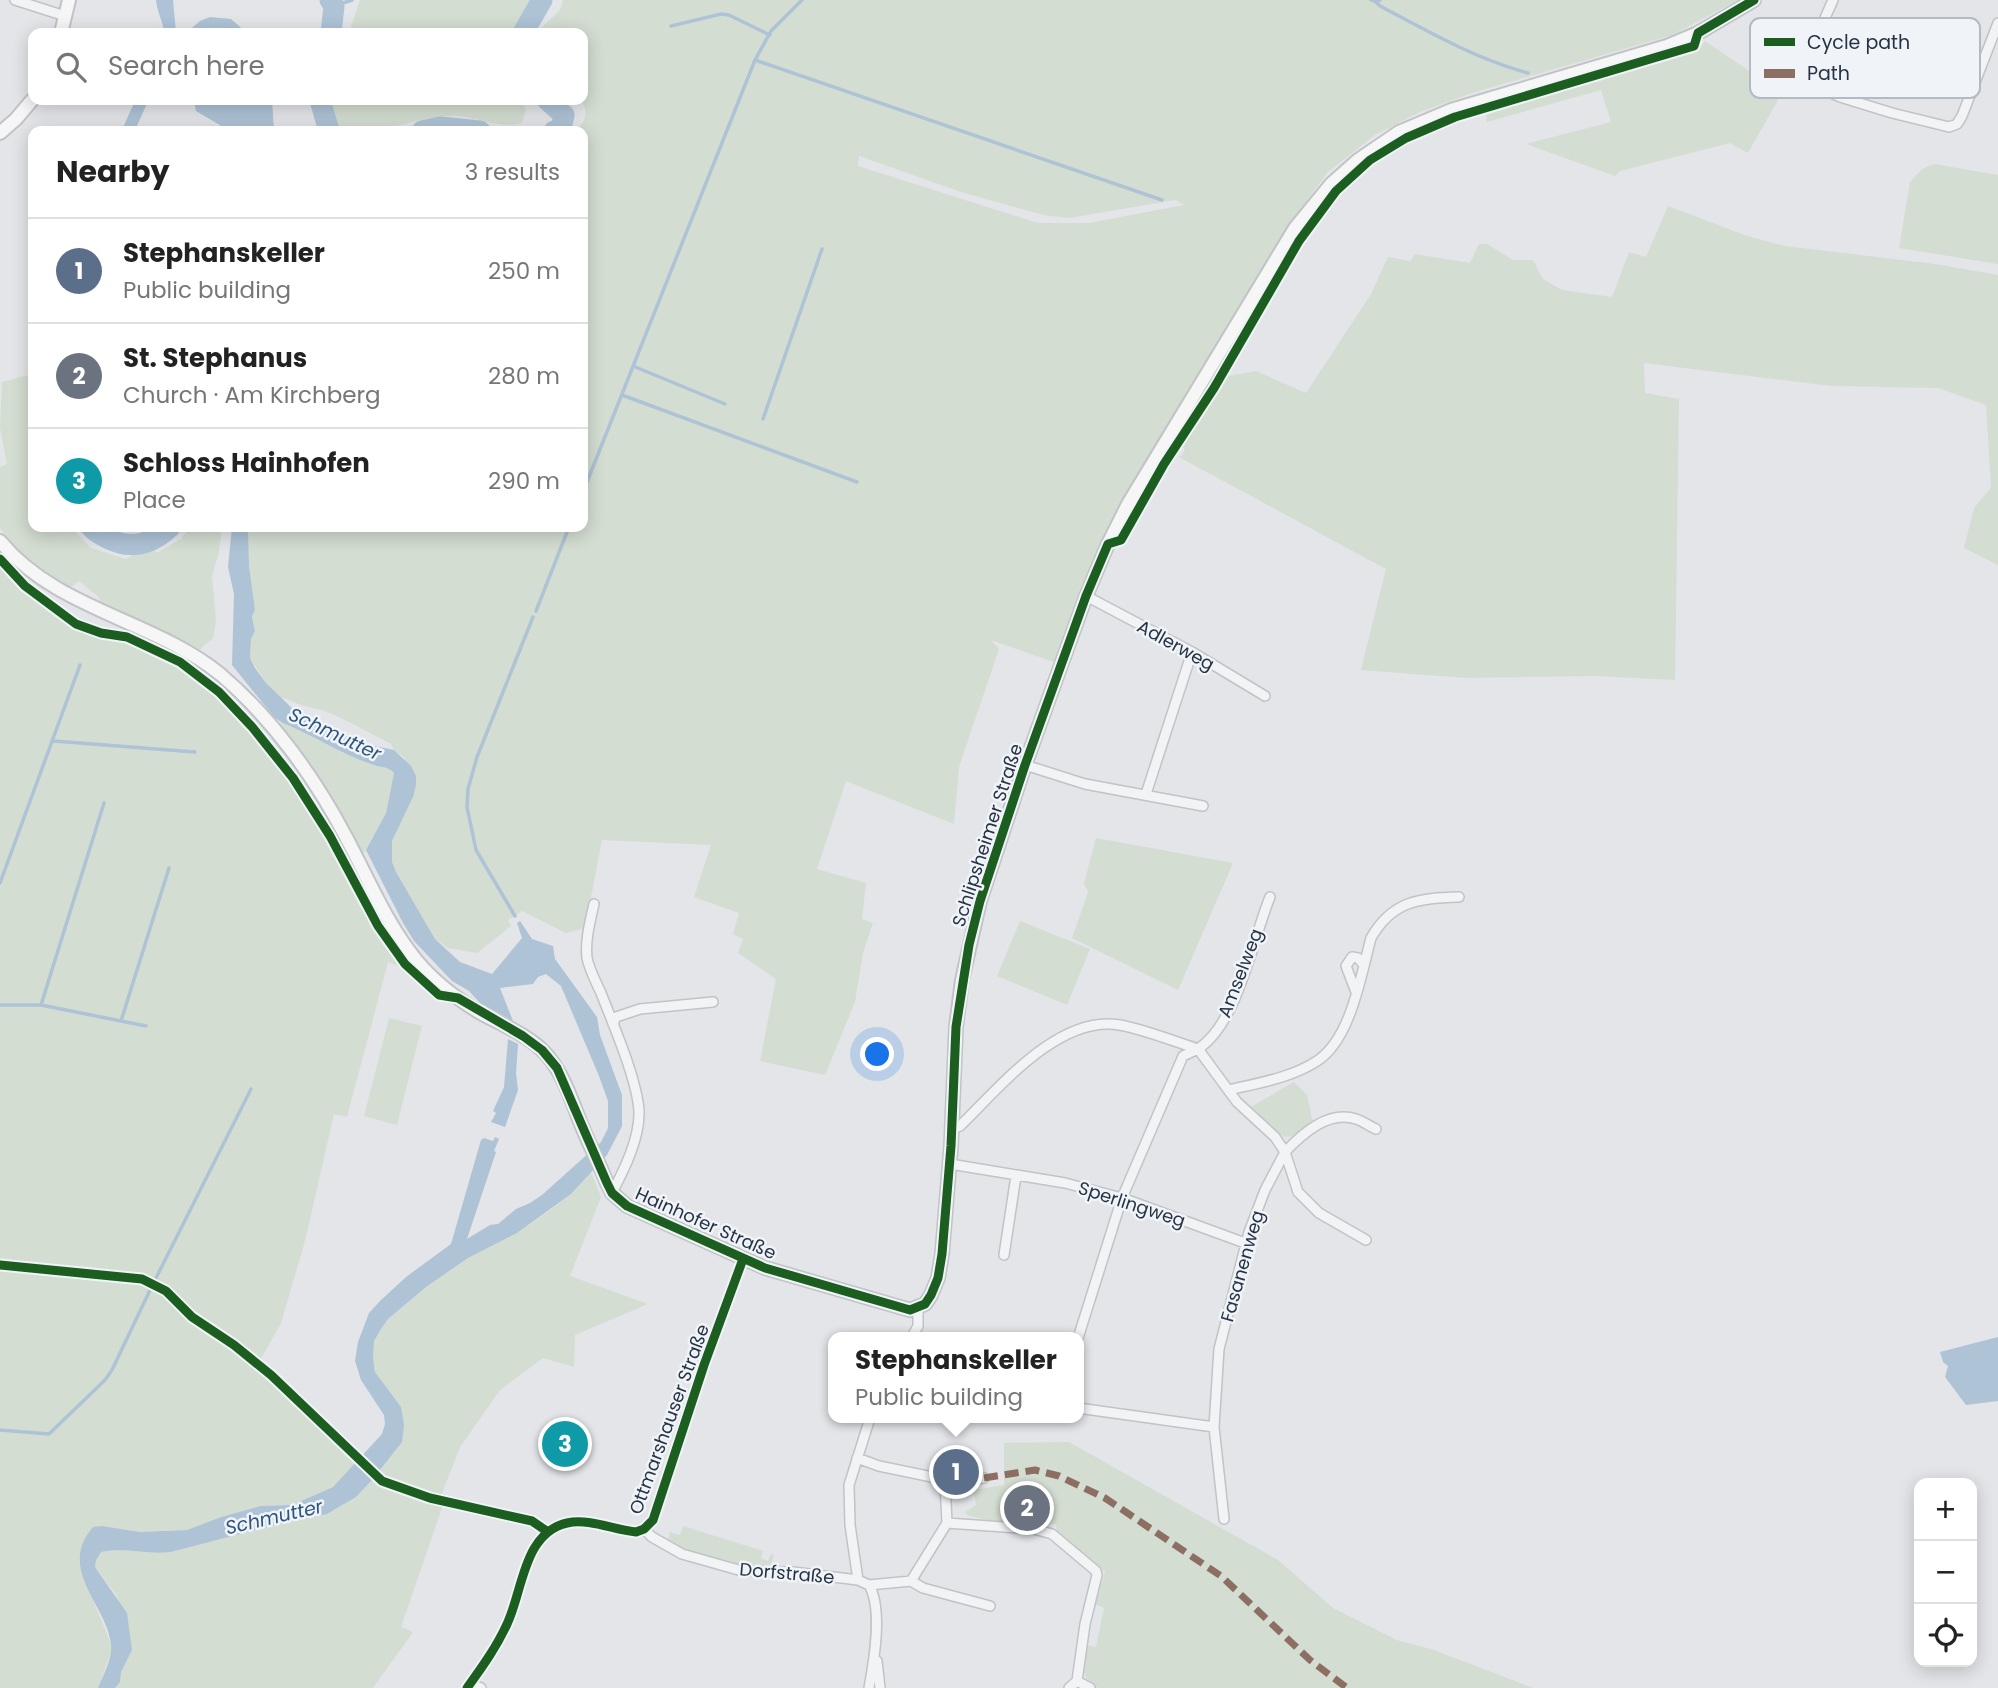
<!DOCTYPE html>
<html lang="en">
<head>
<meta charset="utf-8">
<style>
  :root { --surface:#fff; --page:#f6f6f6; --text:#222; --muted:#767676; --line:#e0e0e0; --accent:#69717d }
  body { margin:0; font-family:Poppins,sans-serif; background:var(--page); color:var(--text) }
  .controls { position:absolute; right:21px; bottom:21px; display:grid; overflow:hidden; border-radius:14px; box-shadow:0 4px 18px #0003 }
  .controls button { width:63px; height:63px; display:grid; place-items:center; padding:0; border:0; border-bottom:2px solid var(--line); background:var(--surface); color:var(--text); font:35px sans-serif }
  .you { position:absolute; left:878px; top:1055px; width:24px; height:24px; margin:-18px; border:5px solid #fff; border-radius:50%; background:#1a73e8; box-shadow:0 0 0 10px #1a73e833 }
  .badge { display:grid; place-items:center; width:46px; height:46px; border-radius:50%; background:var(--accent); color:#fff; font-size:23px; font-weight:700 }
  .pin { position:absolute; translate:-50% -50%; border:4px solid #fff; box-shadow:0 2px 7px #0006 }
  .popup { position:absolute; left:828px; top:1332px; width:256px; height:91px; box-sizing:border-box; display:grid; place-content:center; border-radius:14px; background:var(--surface); filter:drop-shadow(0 2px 5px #0005); font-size:23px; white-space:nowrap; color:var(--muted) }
  .popup b { font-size:26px; color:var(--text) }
  .popup::after { content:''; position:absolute; left:50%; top:100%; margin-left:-14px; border:14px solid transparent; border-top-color:var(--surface) }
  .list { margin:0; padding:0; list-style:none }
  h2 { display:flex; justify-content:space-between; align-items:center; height:91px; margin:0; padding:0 28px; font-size:30px }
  h2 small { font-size:23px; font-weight:400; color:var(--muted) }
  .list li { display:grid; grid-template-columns:46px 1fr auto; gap:21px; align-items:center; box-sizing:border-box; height:105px; padding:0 28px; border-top:2px solid var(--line) }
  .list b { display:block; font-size:26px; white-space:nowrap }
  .list p { margin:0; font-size:23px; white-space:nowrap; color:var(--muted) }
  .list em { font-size:23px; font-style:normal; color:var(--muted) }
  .icon { flex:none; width:38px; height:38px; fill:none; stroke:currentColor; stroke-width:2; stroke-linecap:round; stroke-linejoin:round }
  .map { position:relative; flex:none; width:1998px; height:1688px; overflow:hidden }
  .search { position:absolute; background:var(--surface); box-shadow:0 4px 18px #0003; left:28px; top:28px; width:560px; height:77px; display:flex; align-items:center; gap:18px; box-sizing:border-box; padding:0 24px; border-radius:14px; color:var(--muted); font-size:26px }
  .panel { position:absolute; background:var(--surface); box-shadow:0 4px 18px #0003; left:28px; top:126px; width:560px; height:406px; border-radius:14px }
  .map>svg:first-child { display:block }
  .green { fill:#d4ddd2; fill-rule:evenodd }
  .water { fill:#aec3d6 }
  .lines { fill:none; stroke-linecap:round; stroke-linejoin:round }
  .stream { stroke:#aec3d6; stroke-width:3.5 }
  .canal { stroke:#aec3d6; stroke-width:12 }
  .river { stroke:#aec3d6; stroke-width:21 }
  .street-casing { stroke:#c1c3c6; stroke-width:12 }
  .secondary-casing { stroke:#c1c3c6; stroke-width:16 }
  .street { stroke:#f2f3f4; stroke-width:9 }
  .secondary { stroke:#f6f6f7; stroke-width:12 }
  .quiet { stroke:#8d6e63; stroke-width:7; stroke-dasharray:14 7; stroke-linecap:butt }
  .cycleway-casing { stroke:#f0f4f8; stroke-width:13 }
  .cycleway { stroke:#1b5e20; stroke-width:9 }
  .labels { text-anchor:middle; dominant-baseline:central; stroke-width:5; stroke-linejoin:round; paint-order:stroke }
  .street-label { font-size:18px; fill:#273344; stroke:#f0f4f8 }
  .water-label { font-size:19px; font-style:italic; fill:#2c547d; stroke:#f0f4f8 }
  .key { fill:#f0f4f8; stroke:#b4bac2; stroke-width:2 }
  .key-label { font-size:19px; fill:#273344 }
</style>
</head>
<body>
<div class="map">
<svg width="1998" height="1688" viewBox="0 0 1998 1688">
  <rect width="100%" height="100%" fill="#e3e5e8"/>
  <path class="green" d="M360 0H534C532 15 522 24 510 33H349Z
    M563 0H1738L1672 35 1472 93 1420 112 1375 135 1328 172 1289 225 1163 437 1086 582 1082 583 1054 662 991 640 999 649 959 767 954 824 846 781 817 869 866 883 862 919 873 923 863 953 855 1002 825 1075 760 1061 776 979 738 953 743 939 733 934 739 913 694 897 711 845 602 840 585 928 566 933 522 911 508 920 511 926 477 953 448 948 435 939 396 873 392 862V841L413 797 404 757 394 750 391 744C370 733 349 721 327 712 312 707 299 706 285 698L281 699 266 683 250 658 251 639 255 631 252 617 255 610 249 566 248 527H583V131H575C586 122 590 110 580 100H583V33H536L560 10ZM859 156 961 192 1043 215 1069 218 1175 200 1184 205 1089 223H1038L858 166Z
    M1705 41 1782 93 1748 153 1730 143 1620 171 1615 176 1526 144 1611 122 1601 90 1487 122 1486 113 1700 48Z
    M331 100H519L526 109 522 123C501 129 480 118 458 116 446 115 432 118 421 120 402 123 358 140 341 129 332 123 331 109 331 100Z
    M1934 164 1998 175V264L1899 248 1910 182 1922 169Z
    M1668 206 1747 236 1785 246 1935 264 1998 275V565L1964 548 1974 508 1991 488 1986 405 1938 388 1832 386 1644 363 1645 393 1679 399 1675 680 1596 676 1466 678 1361 670 1386 569 1177 456 1181 457 1185 450 1182 447 1228 376 1256 371 1306 393 1371 294 1388 257 1410 261 1415 254 1470 263 1479 244H1487L1513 260H1533L1543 279 1562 290 1612 297 1629 252 1646 257Z
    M33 374V527H70L91 548 126 559 134 555 154 550 157 553 181 539 190 527H222L219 552 212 576 216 621 213 638 198 651 141 620 98 604 100 598 79 581 67 590 24 559 0 528V467L7 464 0 428 2 382Z
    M0 563 30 592 76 627 89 633 121 638 170 660 215 693 239 717 293 785 321 828 381 938 408 970 388 962 347 1117 334 1114 305 1241 281 1323 257 1366 348 1458 357 1463 333 1487 292 1505 260 1506 221 1517 187 1530 140 1532 102 1526 85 1581 110 1641 111 1652 98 1688H0Z
    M282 722C313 735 342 755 374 765 382 768 388 766 394 773L386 813 364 853 278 726Z
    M1096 838 1233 863 1178 990 1072 938 1088 892 1084 884Z
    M1020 921 1090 949 1067 1005 997 976Z
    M389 1018 422 1026 397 1125 364 1116Z
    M1294 1082 1307 1095 1313 1123C1302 1128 1297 1137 1284 1137L1249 1108Z
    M591 1172 601 1197 570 1276 648 1304 575 1335 574 1367 543 1358 500 1390 460 1447 441 1496 383 1475 378 1471 387 1459 386 1388 375 1372 373 1357 374 1341 381 1329 388 1319 426 1287 468 1258 517 1233 546 1213 571 1194Z
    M1069 1442 1278 1560 1333 1608 1397 1640 1434 1650 1533 1688H1098C1078 1677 1085 1665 1086 1645L1096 1647 1104 1608 1095 1604 1105 1572 1057 1533 1056 1524 1006 1525 967 1515 965 1512 976 1505 973 1490 1004 1485V1443Z
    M372 1480 391 1489 443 1505 401 1627 413 1632 373 1688H115L120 1682 121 1672 132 1650 128 1629 117 1596 95 1567 96 1560 101 1552C125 1547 147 1555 171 1552L267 1527 327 1514 356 1497Z
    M683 1526 763 1551 761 1558 768 1561 771 1554 774 1555 771 1564C745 1577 692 1553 668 1540L670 1532 680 1535Z"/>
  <path class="water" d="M156 0H173L176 33H164C163 20 157 13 156 0Z
    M210 17 231 19 247 33H186L200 21Z
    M194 100H272L274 131H230L196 111Z
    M157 527H180L178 534C161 547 145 556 123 554L120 534C132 536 147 535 157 527Z
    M232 527H248L249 566 255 610 252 617 255 631 251 639 250 658 255 668 266 683 296 712 333 731 370 745 394 750 411 766 416 776V785L413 797 392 841V862L396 872 435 939 460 962 492 974 522 938 517 923 520 921 532 939 553 946 555 959 597 1017 600 1035 622 1095V1126L607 1155 571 1194 517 1233 468 1258 426 1287 388 1319 381 1329 374 1341 373 1357 375 1372 401 1407 404 1425 402 1442 372 1480 356 1497 327 1514 267 1527 171 1552C147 1555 125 1547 101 1552L96 1560 95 1567 127 1613 132 1650 121 1672 120 1682 115 1688H98C102 1677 110 1664 111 1651 114 1610 54 1572 93 1527L102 1526 140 1532 187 1530 221 1517 260 1506 292 1505 333 1487 382 1434 385 1424 384 1415 361 1380 355 1361 358 1342 369 1313 380 1301 406 1277 451 1244 481 1140 484 1138 493 1141 495 1137 499 1139 494 1151 496 1152 467 1239 490 1225 498 1224 516 1209 530 1203 542 1195 601 1142 608 1128V1101L599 1076 561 986 546 974 538 977 533 984 500 988 513 1021 480 1003 469 991 452 981 414 941 403 923 366 850 386 813 394 773C388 766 382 768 374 765 342 755 313 735 281 722L274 717 232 665 234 594 228 567Z
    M508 1039 518 1044 516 1073 518 1090 505 1127 491 1122 496 1113 493 1111 504 1087Z
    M1998 1337V1401L1966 1405 1945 1377 1948 1366 1943 1362 1940 1352Z"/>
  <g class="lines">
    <path class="stream" d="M1371 0 1376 2 1380 0
      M1376 2 1380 6C1427 31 1476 59 1528 73
      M334 6 352 0
      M671 26 721 14 729 15 770 35
      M755 60 1162 200
      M633 366 725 404
      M622 395 857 482
      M763 419 822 249
      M583 492 755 60 771 31 802 0
      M536 611 569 527
      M54 741 195 752
      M0 883 80 665
      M515 916 476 850 467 807 468 789 477 757 533 617
      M0 1005H41L146 1026
      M41 1005 104 803
      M121 1021 169 868
      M155 1280 251 1089
      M0 1430 49 1434 105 1380 112 1370 151 1288"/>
    <path class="canal" d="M128 131 142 100"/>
    <path class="river" d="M330 0 334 6 331 33
      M523 33 542 0
      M320 100 329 131
      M547 100 564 115 561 129 554 131
      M422 131 440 127 480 131
      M91 527C96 533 102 535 109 539 132 550 152 544 170 527"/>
    <defs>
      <path id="street" d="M15 0 65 16
        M1833 0 1810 52 1807 69 1809 78 1815 86 1840 97 1892 113 1949 127 1957 124 1962 116 1998 23
        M1086 596 1192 652 1265 696
        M1025 765 1085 784 1203 806
        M1146 794 1192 652
        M594 904C590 922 585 940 587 958 589 969 596 982 601 993 613 1024 637 1079 639 1111 640 1138 624 1170 612 1193
        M1356 992 1346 966 1352 957 1358 958 1363 964
        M613 1024 616 1017 640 1009 713 1002
        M1229 1090C1258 1083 1291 1078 1317 1061 1351 1039 1361 975 1371 938 1392 901 1419 898 1459 897
        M952 1129 960 1126C999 1088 1059 1014 1120 1025 1146 1030 1173 1041 1198 1049 1238 1023 1252 941 1270 897
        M950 1164 1065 1183 1122 1198 1245 1243
        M1366 1240 1319 1213 1298 1192 1285 1152C1302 1134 1328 1110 1356 1119 1363 1121 1369 1126 1376 1129
        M1004 1255 1016 1176
        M912 1337 918 1326V1309
        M1078 1338 1122 1198 1183 1056 1198 1049 1237 1102 1275 1137 1285 1152 1265 1190 1249 1232 1219 1349 1214 1427 1224 1519
        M1078 1408 1214 1427
        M857 1458 879 1466 937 1478 945 1482 984 1478
        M945 1482 947 1523
        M644 1529 652 1537 682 1554 742 1571 793 1572 858 1580 850 1525 849 1485 870 1418
        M858 1580 869 1585 911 1581 947 1523 1034 1529 1052 1534 1096 1571 1097 1575 1085 1624 1077 1681 1069 1688
        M911 1581 923 1588 990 1606
        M877 1661 880 1688
        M1077 1681 1090 1688
        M470 1684 481 1688
        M467 1688C482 1667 496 1648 507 1624 523 1591 523 1533 567 1523 589 1518 614 1530 636 1532L644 1529 653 1520 704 1365 743 1259
        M869 1688C874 1661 883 1609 869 1585"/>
      <path id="secondary" d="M61 33 69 0
        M0 133 16 119 33 99
        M0 541C57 610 152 619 220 674 272 718 315 778 346 837 368 878 387 925 417 961 434 981 457 999 479 1012 500 1024 524 1033 542 1050 562 1069 571 1099 581 1124 589 1144 599 1163 607 1183L612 1193 627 1206 765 1268 910 1310 925 1304 931 1295 938 1278 942 1254 951 1146 956 1027 962 980 980 901 1025 765 1086 596 1108 544 1128 504 1295 228 1331 184 1358 160 1399 132 1451 110 1667 46 1698 33 1754 0"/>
    </defs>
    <use href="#street" class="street-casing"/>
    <use href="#secondary" class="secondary-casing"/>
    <use href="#street" class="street"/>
    <use href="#secondary" class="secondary"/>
    <path class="quiet" d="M984 1478 1035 1470 1059 1476 1105 1498 1221 1576 1310 1660 1347 1688"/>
    <defs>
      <path id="cycleway" d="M0 559 25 586 76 624 101 633 127 637 180 662 219 692 253 728 293 778 330 836 378 926 405 964 439 995 458 998 523 1036 542 1050 557 1068 607 1183 612 1193 627 1206 765 1268 910 1310 925 1304 931 1295 938 1278 942 1254 951 1146 956 1027 969 945 980 901 1025 765 1086 596 1108 544 1121 540 1164 464 1214 388 1299 241 1336 191 1370 160 1406 138 1455 117 1694 46 1698 33 1754 0
        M0 1265 142 1279 166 1291 192 1317 234 1345 271 1375 382 1481 430 1498 532 1521 548 1532
        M467 1688C482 1667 496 1648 507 1624 523 1591 523 1533 567 1523 589 1518 614 1530 636 1532L644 1529 653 1520 704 1365 743 1259"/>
    </defs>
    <use href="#cycleway" class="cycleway-casing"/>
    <use href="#cycleway" class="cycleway"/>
  </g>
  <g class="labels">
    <g class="street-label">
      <text transform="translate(1176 645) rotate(29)">Adlerweg</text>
      <text transform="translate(987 835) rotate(-72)">Schlipsheimer Straße</text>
      <text transform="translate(1240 973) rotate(-69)">Amselweg</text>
      <text transform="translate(1132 1204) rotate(18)">Sperlingweg</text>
      <text transform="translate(706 1223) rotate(24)">Hainhofer Straße</text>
      <text transform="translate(1242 1266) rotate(-74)">Fasanenweg</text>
      <text transform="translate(669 1419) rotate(-70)">Ottmarshauser Straße</text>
      <text transform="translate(787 1573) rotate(5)">Dorfstraße</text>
    </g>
    <g class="water-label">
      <text transform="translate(335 734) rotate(25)">Schmutter</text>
      <text transform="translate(274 1517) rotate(-13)">Schmutter</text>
    </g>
  </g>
  <rect x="1750" y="18" width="230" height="80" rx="10" class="key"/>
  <rect x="1764" y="38" width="31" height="8" fill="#1b5e20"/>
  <rect x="1764" y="69" width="31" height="9" fill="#8d6e63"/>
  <g class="key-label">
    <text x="1807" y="49">Cycle path</text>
    <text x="1807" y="80">Path</text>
  </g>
</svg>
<div class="controls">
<button>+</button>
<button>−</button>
<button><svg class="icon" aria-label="locate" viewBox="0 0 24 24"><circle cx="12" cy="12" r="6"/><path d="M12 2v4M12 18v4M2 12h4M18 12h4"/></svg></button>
</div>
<div class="you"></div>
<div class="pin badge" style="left:956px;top:1472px;background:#5c6f8a">1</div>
<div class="popup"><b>Stephanskeller</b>Public building</div>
<div class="pin badge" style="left:1027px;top:1508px;background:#6b7280">2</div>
<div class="pin badge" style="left:565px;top:1444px;background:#0f9aa8">3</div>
<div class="search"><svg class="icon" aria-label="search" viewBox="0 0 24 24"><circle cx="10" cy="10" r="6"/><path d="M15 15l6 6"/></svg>Search here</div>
<section class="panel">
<h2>Nearby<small>3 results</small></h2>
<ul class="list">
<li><span class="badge" style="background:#5c6f8a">1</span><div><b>Stephanskeller</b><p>Public building</p></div><em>250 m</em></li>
<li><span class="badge" style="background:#6b7280">2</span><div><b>St. Stephanus</b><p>Church · Am Kirchberg</p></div><em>280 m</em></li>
<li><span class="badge" style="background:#0f9aa8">3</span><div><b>Schloss Hainhofen</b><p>Place</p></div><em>290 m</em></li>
</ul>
</section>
</div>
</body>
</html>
